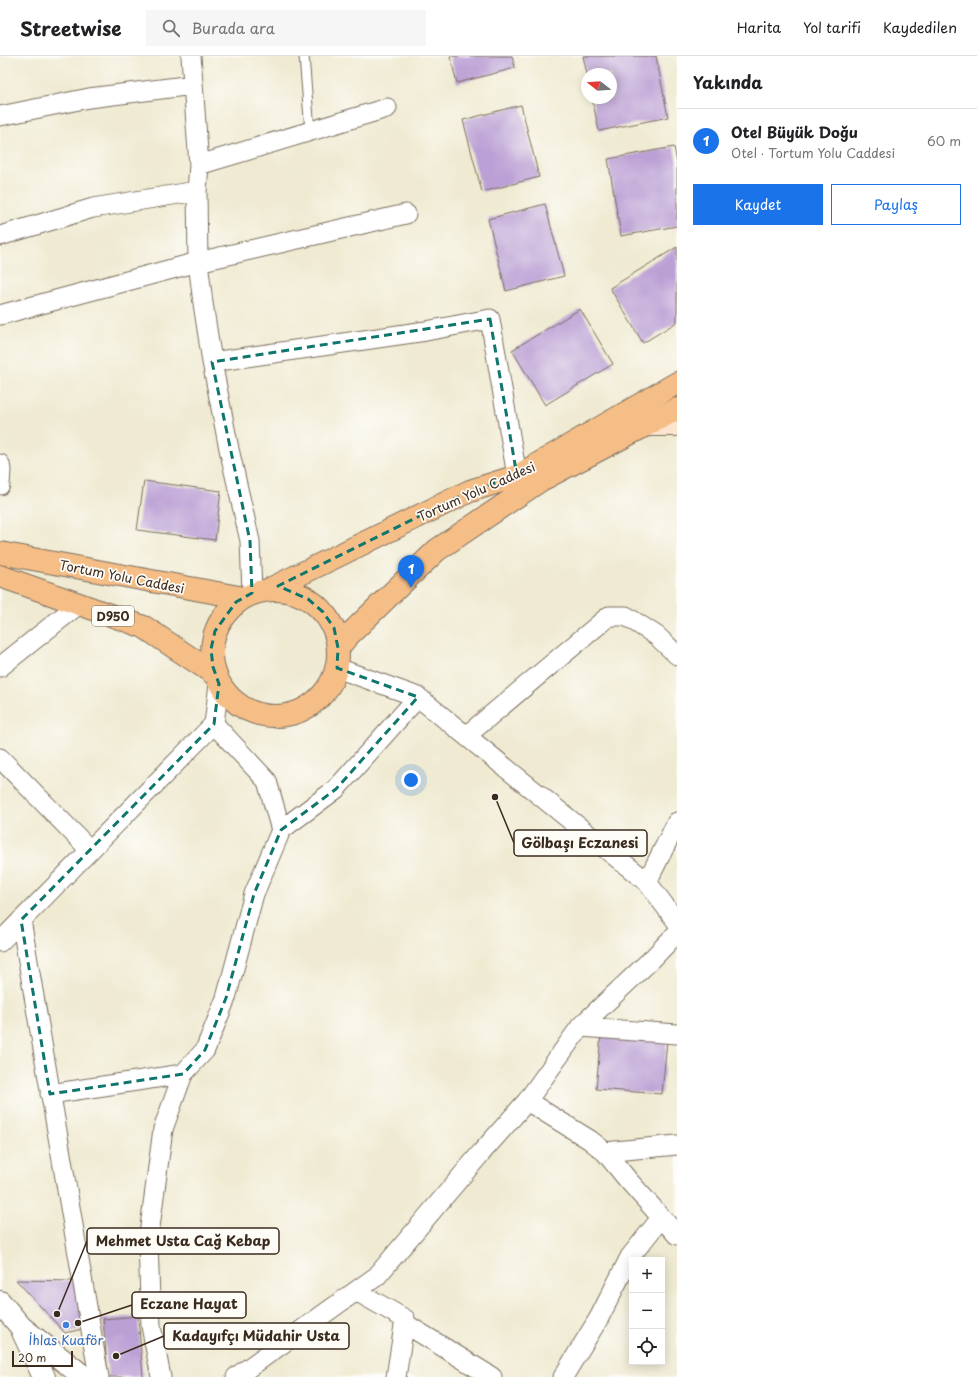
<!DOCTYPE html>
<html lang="tr">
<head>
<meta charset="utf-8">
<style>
  :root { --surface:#fff; --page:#f6f6f6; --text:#202124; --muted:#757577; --line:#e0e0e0; --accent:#1a73e8 }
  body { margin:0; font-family:"Playpen Sans",sans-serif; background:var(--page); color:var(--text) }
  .controls { position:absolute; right:12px; bottom:12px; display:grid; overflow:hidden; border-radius:0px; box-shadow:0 2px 10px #0003 }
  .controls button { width:36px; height:36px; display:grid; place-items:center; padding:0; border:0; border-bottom:1px solid var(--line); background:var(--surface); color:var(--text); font:20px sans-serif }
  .compass { position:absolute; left:581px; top:12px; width:36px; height:36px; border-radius:50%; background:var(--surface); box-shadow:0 2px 10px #0003; rotate:287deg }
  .scale { position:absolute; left:12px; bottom:10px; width:61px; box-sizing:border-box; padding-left:4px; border:2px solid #3b2a1e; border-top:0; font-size:11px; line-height:14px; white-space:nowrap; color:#3b2a1e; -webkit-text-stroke:3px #fdfcf7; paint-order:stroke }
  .you { position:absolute; left:411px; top:724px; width:14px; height:14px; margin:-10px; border:3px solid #fff; border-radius:50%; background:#1a73e8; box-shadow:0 0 0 6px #1a73e833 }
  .badge { display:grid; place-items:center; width:26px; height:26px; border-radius:50%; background:var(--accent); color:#fff; font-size:13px; font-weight:700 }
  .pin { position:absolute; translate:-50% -33px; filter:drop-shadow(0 1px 2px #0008) }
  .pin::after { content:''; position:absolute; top:21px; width:14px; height:12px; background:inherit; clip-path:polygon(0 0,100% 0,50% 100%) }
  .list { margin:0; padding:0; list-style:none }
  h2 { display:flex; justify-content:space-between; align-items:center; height:52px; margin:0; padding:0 16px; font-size:17px }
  h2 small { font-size:13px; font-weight:400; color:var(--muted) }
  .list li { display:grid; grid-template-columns:26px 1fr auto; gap:12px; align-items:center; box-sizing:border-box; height:64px; padding:0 16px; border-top:1px solid var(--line) }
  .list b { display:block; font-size:15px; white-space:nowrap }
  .list p { margin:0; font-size:13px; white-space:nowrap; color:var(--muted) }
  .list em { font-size:13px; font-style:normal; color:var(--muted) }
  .actions { display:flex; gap:8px; padding:12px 16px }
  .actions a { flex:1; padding:9px 0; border:1px solid var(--accent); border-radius:0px; text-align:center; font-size:14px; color:var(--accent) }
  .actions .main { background:var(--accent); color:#fff }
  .icon { flex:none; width:22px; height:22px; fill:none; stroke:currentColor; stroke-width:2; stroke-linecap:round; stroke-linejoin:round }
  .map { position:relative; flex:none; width:677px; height:1321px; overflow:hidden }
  header { display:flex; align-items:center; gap:24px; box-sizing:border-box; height:56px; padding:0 20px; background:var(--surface); border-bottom:1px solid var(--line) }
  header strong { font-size:19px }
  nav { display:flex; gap:22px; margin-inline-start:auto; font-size:14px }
  .search { width:280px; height:36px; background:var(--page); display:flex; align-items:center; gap:10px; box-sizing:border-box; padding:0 14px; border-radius:0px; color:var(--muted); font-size:15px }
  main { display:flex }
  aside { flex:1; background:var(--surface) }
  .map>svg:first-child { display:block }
  .building { fill:#bba0d5 }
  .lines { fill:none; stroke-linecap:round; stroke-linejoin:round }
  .service-casing { stroke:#7a6d5d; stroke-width:11 }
  .minor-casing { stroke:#7a6d5d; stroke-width:21 }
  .tertiary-casing { stroke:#7a6d5d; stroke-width:24 }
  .secondary-casing { stroke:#7a6d5d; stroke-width:24 }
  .trunk-casing { stroke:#7a6d5d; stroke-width:24 }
  .service { stroke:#fff; stroke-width:9 }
  .minor { stroke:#fff; stroke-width:19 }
  .tertiary { stroke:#fff; stroke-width:22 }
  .secondary { stroke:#fbe5cf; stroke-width:22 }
  .trunk { stroke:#f6be87; stroke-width:22 }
  .marked { fill:none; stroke:#0f766e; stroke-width:3; stroke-dasharray:8 5; stroke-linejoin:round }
  .shop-dot { fill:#3f7fe0; stroke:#fdfcf7; stroke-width:1.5 }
  .labels { text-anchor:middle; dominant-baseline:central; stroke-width:3.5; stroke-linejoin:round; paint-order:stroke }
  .shield { fill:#fdfcf7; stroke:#75695f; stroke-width:1 }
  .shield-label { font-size:12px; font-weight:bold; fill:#3b2a1e }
  .street-label { font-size:13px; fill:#3b2a1e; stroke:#fdfcf7 }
  .shop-label { font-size:13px; fill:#366cbe; stroke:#fdfcf7 }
  .leader { fill:none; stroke:#3b2a1e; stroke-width:1.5 }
  .callout-dot { fill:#3b2a1e; stroke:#fdfcf7; stroke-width:1.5 }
  .callout { fill:#fdfcf7; stroke:#3b2a1e; stroke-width:1.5 }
  .callout-label { font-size:14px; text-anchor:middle; font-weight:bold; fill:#3b2a1e }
</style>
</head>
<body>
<header>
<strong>Streetwise</strong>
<div class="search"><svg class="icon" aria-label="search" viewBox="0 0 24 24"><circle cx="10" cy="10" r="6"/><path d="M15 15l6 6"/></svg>Burada ara</div>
<nav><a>Harita</a><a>Yol tarifi</a><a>Kaydedilen</a></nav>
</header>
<main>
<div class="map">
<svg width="677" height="1321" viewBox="0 0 677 1321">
  <rect width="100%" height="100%" fill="#fdfcf7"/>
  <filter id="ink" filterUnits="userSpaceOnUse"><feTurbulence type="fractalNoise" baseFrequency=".025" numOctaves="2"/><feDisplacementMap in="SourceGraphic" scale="8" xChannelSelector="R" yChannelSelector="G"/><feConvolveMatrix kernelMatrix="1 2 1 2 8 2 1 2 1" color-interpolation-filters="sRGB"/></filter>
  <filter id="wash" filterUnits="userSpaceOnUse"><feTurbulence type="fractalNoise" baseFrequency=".012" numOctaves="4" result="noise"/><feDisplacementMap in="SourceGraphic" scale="16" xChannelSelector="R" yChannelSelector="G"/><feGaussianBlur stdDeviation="0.9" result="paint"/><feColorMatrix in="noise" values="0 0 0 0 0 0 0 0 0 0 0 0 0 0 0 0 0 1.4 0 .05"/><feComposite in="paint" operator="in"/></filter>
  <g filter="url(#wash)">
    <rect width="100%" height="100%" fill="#efead1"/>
    <g id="blocks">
      <path class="building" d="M450 0H512L515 12 457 27Z
        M583 0H656L668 61 599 75 592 42H611V18H587Z
        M521 49 539 121 482 136 463 64Z
        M674 91 677 107V170L621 180 608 103Z
        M545 148 564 220 506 235 488 163Z
        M677 191V266L643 287 610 232Z
        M580 253 613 308 545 349 512 294Z
        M144 425 221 435 215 484 137 474Z
        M601 979 667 985 662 1038 596 1033Z
        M16 1224 76 1225 87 1272 65 1277Z
        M138 1260 143 1321H108L103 1263Z"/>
    </g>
  </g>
  <g filter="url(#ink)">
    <use href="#blocks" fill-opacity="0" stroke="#7a6d5d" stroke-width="1"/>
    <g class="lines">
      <defs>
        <path id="service" d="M304 0 310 75"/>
        <path id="minor" d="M191 0 199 109 197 135 198 206 203 247 212 306 229 393 250 485 252 537
          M0 60 89 42 193 29
          M199 109 387 52
          M0 180 93 152 197 135
          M0 259 198 206 406 158
          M212 306 426 275 490 263 517 420
          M0 408 1 414 0 429
          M0 611 79 548
          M337 612 418 641 647 826
          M219 628 214 668 267 725 281 774 336 733 418 641
          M466 680 609 560H626L657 580 677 599
          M0 702 90 794
          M677 766 647 826 677 866
          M21 864 99 1321
          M0 886 214 668
          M580 971 677 978
          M50 1038 183 1018 205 994 226 942 254 838 281 774
          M527 1045 590 1084 605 1096 628 1124 677 1179
          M605 1096 677 1089
          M356 1235 405 1263 396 1321
          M404 1267 492 1321
          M161 1321 151 1270 148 1186 163 1073 183 1018
          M236 1321 377 1220 481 1097 527 1045 580 971 653 902 677 877
          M563 1321 599 1262 630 1201 661 1162"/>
        <path id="tertiary" d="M0 1246 21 1271 84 1321
          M22 1274 44 1321"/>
        <path id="secondary" d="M647 369H677"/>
        <path id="trunk" d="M0 497 244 542
          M0 520 144 571 216 619
          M270 533 470 435 517 420 677 327
          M212 597a63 63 0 1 1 126 0a63 63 0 1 1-126 0Z
          M338 592 347 581 393 536 437 494 541 424 677 353"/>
      </defs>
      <use href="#service" class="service-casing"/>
      <use href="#minor" class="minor-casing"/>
      <use href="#tertiary" class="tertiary-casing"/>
      <use href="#secondary" class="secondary-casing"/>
      <use href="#trunk" class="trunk-casing"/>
      <use href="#service" class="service"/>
      <use href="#minor" class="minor"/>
      <use href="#tertiary" class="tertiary"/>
      <use href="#secondary" class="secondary"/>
      <use href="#trunk" class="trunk"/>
    </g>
  </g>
  <path class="marked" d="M490 263 517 420 470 435 278 530 308 543 323 556 334 572 338 592 337 612 418 641 336 733 281 774 254 838 226 942 205 994 183 1018 50 1038 21 864 214 668 219 628 213 611 211 593 215 575 236 546 252 537 250 485 212 306Z"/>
  <circle class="shop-dot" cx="66" cy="1269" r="4"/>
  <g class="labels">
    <rect class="shield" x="92" y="550" width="42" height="20" rx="3"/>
    <g class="shield-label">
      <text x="113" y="560">D950</text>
    </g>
    <g class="street-label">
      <text transform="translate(476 435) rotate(-24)">Tortum Yolu Caddesi</text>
      <text transform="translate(122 520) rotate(11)">Tortum Yolu Caddesi</text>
    </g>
    <g class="shop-label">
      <text x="66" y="1283">İhlas Kuaför</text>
    </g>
  </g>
  <path class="leader" d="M495 741L514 787M57 1258L87 1185M78 1267L132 1249M116 1300L164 1280"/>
  <g class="callout-dot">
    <circle cx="495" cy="741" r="4"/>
    <circle cx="57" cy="1258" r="4"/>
    <circle cx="78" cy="1267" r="4"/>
    <circle cx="116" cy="1300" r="4"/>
  </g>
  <g class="callout">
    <rect x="514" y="774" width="133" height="26" rx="4"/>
    <rect x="87" y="1172" width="192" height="26" rx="4"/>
    <rect x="132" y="1236" width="114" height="26" rx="4"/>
    <rect x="164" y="1267" width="185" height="26" rx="4"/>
  </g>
  <g class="callout-label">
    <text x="580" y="792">Gölbaşı Eczanesi</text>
    <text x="183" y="1190">Mehmet Usta Cağ Kebap</text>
    <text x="189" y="1253">Eczane Hayat</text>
    <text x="256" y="1285">Kadayıfçı Müdahir Usta</text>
  </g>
</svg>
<div class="controls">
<button>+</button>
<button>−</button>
<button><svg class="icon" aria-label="locate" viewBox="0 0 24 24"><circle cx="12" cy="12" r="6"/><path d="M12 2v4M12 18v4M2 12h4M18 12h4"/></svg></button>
</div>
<svg class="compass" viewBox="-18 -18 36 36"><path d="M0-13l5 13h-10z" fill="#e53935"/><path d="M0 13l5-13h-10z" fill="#757577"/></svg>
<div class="scale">20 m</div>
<div class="you"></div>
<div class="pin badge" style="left:411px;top:532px">1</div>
</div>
<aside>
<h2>Yakında<small></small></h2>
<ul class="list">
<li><span class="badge">1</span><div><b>Otel Büyük Doğu</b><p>Otel · Tortum Yolu Caddesi</p></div><em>60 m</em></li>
</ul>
<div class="actions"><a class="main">Kaydet</a><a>Paylaş</a></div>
</aside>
</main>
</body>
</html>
